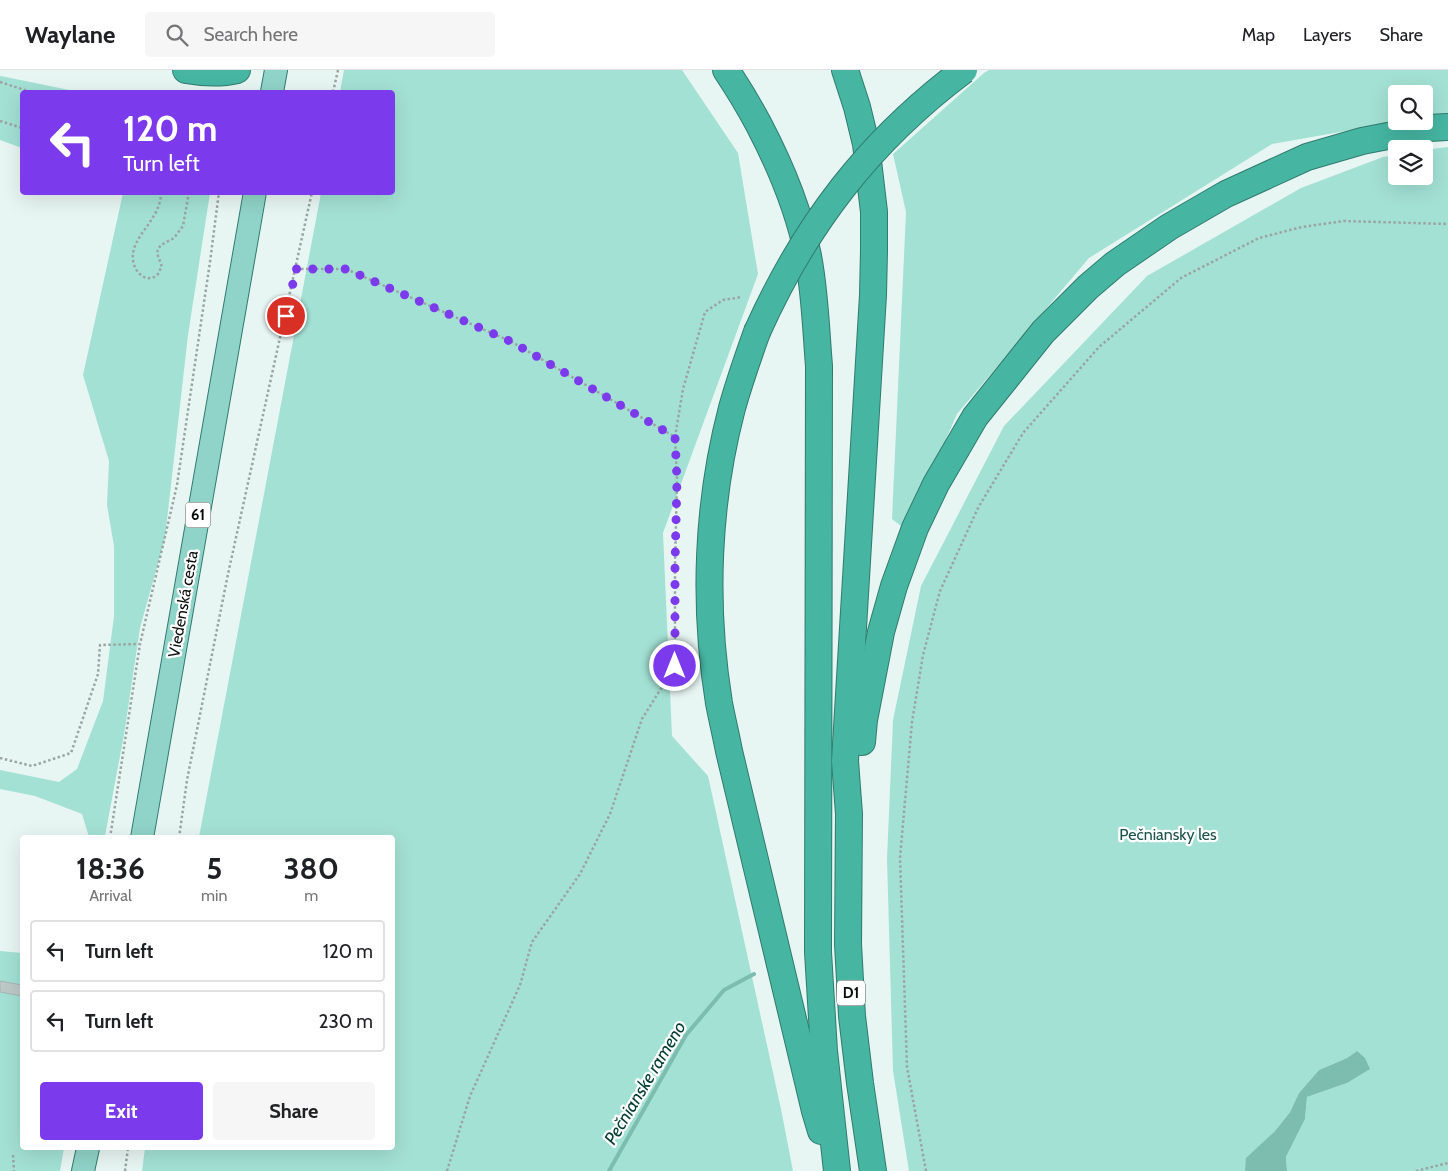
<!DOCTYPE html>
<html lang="en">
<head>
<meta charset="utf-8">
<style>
  body { margin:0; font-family:Cabin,sans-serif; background:#f6f6f6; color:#202124; height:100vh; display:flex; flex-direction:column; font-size:19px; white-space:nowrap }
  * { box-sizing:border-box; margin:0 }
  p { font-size:16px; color:#757577 }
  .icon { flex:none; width:28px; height:28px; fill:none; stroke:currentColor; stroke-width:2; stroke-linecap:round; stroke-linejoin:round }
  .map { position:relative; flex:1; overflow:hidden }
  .sheet { position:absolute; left:20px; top:765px; width:375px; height:315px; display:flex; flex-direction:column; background:#fff; border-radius:5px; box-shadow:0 5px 20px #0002 }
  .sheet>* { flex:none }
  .banner { position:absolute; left:20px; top:20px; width:375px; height:105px; border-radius:5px; box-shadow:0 5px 20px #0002; background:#7c3aed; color:#fff; overflow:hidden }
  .buttons { position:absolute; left:1388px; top:15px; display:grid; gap:10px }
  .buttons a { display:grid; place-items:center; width:45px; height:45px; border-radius:5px; background:#fff; box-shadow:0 5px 20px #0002; font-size:25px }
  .pin { position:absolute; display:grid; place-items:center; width:42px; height:42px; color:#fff; margin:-21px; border:2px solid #fff; border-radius:50%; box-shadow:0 1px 5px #0007 }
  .me { position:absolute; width:55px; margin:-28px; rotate:0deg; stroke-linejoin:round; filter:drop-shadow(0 0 4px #0008) }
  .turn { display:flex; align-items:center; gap:18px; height:105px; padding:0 20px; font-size:22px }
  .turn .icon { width:65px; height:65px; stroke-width:2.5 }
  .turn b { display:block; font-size:35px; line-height:42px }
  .eta { display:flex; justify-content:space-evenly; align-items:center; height:85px; text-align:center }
  .eta b { font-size:30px; font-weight:700; line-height:35px }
  .button { display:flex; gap:10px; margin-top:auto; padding:10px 20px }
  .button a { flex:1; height:58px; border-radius:5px; background:#7c3aed; color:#fff; font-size:20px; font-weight:700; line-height:58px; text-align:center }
  .button a+a { background:#f6f6f6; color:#202124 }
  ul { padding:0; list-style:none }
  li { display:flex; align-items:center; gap:15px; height:62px; margin:0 10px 8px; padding:0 10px; border:2px solid #e0e0e0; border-radius:5px }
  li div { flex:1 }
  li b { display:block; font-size:19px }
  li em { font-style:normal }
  header { display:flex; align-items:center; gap:30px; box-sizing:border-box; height:70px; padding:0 25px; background:#fff; border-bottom:1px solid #e0e0e0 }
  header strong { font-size:24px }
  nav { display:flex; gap:28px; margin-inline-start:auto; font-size:18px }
  .search { width:350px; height:45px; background:#f6f6f6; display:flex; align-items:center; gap:12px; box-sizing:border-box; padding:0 18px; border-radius:5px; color:#757577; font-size:19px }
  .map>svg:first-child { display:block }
  .green { fill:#a3e1d4 }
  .water { fill:#7dbdb0 }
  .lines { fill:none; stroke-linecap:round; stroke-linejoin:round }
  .stream { stroke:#7dbdb0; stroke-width:4 }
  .building { fill:#bcc9c6; stroke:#a6b3b0 }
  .primary-casing { stroke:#307b6e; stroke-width:24 }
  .motorway-casing { stroke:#307b6e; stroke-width:28 }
  .path { stroke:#9aa5a3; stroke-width:2.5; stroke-dasharray:2.5 2.5; stroke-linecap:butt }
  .primary { stroke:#90d3c8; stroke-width:22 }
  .motorway { stroke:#46b6a3; stroke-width:26 }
  .motorway-bridge-casing { stroke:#307b6e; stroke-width:28; stroke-linecap:butt }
  .motorway-bridge { stroke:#46b6a3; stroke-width:26 }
  .route { stroke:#7c3aed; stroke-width:9; stroke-dasharray:0 16.2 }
  .labels { text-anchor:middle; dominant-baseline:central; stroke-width:4.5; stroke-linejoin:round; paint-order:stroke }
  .shield { fill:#fff; stroke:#525655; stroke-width:1 }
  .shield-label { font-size:15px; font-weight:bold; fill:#080d0c }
  .street-label { font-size:16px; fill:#080d0c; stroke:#fff }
  .park-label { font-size:16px; fill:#1c5249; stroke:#fff }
  .water-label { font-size:18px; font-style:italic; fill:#003c33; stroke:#fff }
</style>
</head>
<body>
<header>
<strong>Waylane</strong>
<div class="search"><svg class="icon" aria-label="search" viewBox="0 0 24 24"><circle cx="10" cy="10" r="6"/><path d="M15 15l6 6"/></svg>Search here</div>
<nav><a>Map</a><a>Layers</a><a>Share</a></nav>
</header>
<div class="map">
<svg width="1448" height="1101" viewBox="0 0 1448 1101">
  <rect width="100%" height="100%" fill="#e8f6f3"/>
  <g class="green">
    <path d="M 344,0 L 682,0 L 738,83 L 758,204 L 663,463 L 672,666 L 708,706 L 781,1039 L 793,1101 L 142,1101 L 145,1078 L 392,1078 L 392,768 L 199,767 L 321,123 L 392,122 L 392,22 L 340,22 Z"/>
    <path d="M 989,0 L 1448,0 L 1448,43 L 1424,47 L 1424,24 L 1396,24 L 1396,51 L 1403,51 L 1272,74 L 1089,188 L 957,344 L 906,460 L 892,449 L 906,142 L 893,84 L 984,3 Z"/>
    <path d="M 0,6 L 1,6 L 79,22 L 22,22 L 22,78 L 0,70 Z"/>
    <path d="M 1448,77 L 1448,1101 L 1287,1101 L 1286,1087 L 1305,1049 L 1307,1027 L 1347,1013 L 1357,981 L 1347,988 L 1319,1000 L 1299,1023 L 1290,1042 L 1275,1061 L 1247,1088 L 1245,1101 L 909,1101 L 893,1001 L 887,789 L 893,650 L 921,516 L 1004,356 L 1147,206 L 1301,118 L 1383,87 L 1396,85 L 1396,106 L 1424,106 L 1424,80 Z"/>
    <path d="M 123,123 L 210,123 L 188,265 L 165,468 L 140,558 L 124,665 L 105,766 L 104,767 L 89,767 L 82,744 L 35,726 L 0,719 L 0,700 L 59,712 L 77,699 L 103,631 L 114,546 L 114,476 L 107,435 L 109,391 L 83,305 Z"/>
    <path d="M 0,881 L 22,883 L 22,1078 L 64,1078 L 60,1101 L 0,1101 Z"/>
  </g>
  <path class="water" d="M 1357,981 L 1365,988 L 1370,999 L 1347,1013 L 1307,1027 L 1305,1049 L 1286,1087 L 1287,1101 L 1245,1101 L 1246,1088 L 1275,1061 L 1290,1042 L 1299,1023 L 1319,1000 L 1347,988 Z"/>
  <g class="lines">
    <path class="stream" d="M 609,1101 L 686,965 L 724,920 L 754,904"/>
  </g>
  <path class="building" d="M 0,911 L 22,915 L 22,926 L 0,922 Z"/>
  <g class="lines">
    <defs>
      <g id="primary">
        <path d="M 272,22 L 276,0"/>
        <path d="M 142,768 L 255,122"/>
        <path d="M 83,1101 L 88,1078"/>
      </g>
      <g id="motorway">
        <path d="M 186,0 C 203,3 220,4 237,0"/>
        <path d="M 726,0 C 738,18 749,36 759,55 C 781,97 799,140 808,186 C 815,222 816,260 819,296 L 818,882 L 824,981 L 837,1101"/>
        <path d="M 845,0 L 857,37 L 866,74 L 874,142 L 874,181 L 873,225 L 845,691 L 849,744 L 848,874 L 852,946 L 860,1013 L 873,1101"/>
        <path d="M 757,262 C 748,287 739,313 732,338 C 707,433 703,535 719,633 C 722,649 726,665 729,681 L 815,1041 L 821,1061"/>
        <path d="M 862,672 L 864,650 L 881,562 L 894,516 L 915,458 L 936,414 L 975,347 L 1043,262 L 1088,217 L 1115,194 L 1169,157 L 1226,124 L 1307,87 L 1362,71 L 1429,58 L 1448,57"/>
      </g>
    </defs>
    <use href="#primary" class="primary-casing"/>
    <use href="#motorway" class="motorway-casing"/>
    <g class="path">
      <path d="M 0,12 L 31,22"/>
      <path d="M 333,22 L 338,0"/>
      <path d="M 0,51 L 22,58"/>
      <path d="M 161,122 C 161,151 130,166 133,190 C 134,202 147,215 158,204 C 159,202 160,199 162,197 L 157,183 L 158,179 L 161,175 L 174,168 L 183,156 L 189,122"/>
      <path d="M 296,199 L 346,199 L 512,272 L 675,367 L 683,319 L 705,242 L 723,230 L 742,227"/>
      <path d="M 0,688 L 32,696 L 71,683 L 98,604 L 100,575 L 140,574 L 177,415 L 210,192 L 219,122"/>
      <path d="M 110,768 L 140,574"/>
      <path d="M 179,768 L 187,710 L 228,504 L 312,122"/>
      <path d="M 13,1085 L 14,1101"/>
      <path d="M 125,1101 L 128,1078"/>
      <path d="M 447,1101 L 470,1026 L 520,915 L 532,872 L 580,804 L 610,744 L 642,649 L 675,596 L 675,495 L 677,410 L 675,367"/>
      <path d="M 926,1101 L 907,997 L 900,788 L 912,652 L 923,585 L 940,521 L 978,438 L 1023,363 L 1099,277 L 1181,208 L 1259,168 L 1302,157 L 1344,151 L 1448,154"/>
      <path d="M 1416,1101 L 1448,1093"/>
    </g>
    <use href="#primary" class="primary"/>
    <use href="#motorway" class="motorway"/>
    <defs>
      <path id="motorway-bridge" d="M 757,262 C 805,155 869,71 964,0"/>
    </defs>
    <use href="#motorway-bridge" class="motorway-bridge-casing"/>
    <use href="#motorway-bridge" class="motorway-bridge"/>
  </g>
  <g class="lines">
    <path class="route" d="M 286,246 L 296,199 L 346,199 L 512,272 L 675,367 L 677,410 L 675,495 L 675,596"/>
  </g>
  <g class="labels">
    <g class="shield">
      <rect x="185.5" y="432.5" width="25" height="25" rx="4"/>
      <rect x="837" y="910.5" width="28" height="25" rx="4"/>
    </g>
    <g class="shield-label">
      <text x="198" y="445">61</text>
      <text x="851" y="923">D1</text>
    </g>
    <g class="street-label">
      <text transform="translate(183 534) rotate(-80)">Viedenská cesta</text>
    </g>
    <g class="park-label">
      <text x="1168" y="764">Pečniansky les</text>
    </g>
    <g class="water-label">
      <text transform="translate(645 1013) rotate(-59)">Pečnianske rameno</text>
    </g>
  </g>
</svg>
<div class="buttons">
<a><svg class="icon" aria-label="search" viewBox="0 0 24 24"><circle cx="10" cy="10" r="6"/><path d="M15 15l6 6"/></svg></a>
<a><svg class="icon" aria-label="layers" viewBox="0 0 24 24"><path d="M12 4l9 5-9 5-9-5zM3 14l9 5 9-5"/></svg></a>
</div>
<div class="pin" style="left:286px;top:246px;background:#d93025"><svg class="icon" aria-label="arrive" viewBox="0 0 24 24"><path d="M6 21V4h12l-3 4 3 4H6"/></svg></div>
<svg class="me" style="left:675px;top:596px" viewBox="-20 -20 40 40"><circle r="17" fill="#7c3aed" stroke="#fff" stroke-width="3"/><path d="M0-11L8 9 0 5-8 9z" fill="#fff"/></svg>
<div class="banner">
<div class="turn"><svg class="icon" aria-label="left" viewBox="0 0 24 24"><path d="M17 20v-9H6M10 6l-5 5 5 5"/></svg><div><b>120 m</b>Turn left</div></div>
</div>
<section class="sheet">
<div class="eta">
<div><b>18:36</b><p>Arrival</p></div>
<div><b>5</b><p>min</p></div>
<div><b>380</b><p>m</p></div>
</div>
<ul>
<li><svg class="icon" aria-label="left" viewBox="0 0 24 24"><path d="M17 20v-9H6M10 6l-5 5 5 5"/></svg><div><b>Turn left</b></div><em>120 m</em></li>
<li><svg class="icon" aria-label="left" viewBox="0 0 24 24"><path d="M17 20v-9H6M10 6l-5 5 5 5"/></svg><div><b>Turn left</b></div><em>230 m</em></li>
</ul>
<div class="button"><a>Exit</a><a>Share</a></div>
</section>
</div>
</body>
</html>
